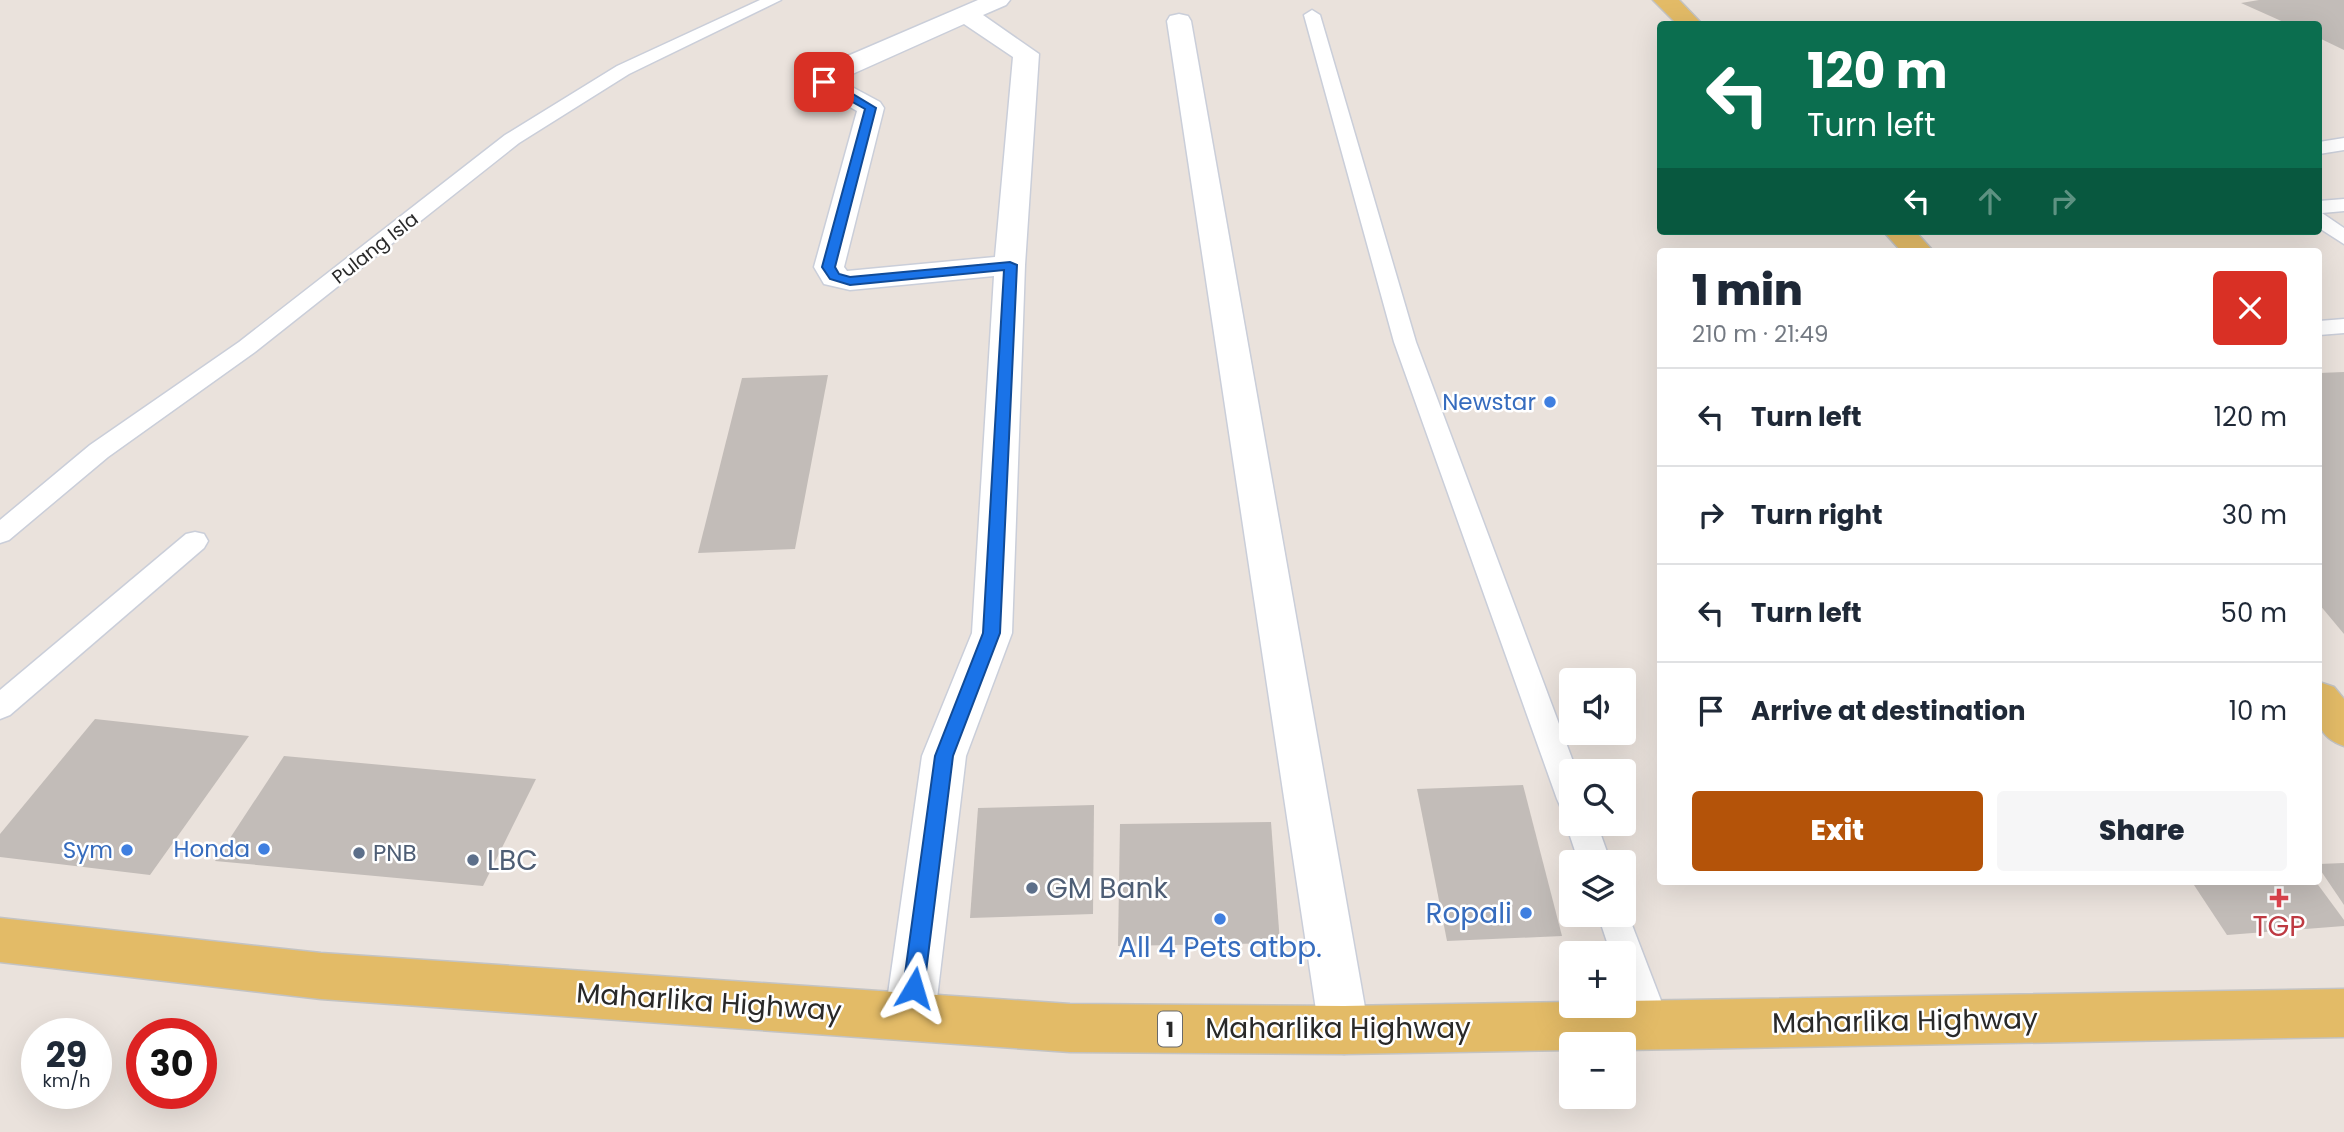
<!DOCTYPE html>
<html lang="en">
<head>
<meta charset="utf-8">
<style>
  body { margin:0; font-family:Poppins,sans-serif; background:#f6f6f7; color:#1f2937; height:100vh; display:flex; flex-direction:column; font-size:26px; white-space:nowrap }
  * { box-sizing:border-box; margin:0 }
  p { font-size:23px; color:#747a83 }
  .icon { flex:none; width:38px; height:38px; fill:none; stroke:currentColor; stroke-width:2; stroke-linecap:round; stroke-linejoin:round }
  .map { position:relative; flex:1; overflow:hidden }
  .drawer { position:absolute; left:1657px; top:248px; width:665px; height:637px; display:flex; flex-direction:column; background:#fff; border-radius:7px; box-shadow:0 7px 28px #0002 }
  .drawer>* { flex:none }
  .guide { position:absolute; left:1657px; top:21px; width:665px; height:214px; border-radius:7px; box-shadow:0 7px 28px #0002; background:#0b6e4f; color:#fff; overflow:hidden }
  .buttons { position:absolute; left:1559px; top:668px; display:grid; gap:14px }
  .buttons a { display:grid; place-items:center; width:77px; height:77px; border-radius:7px; background:#fff; box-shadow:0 7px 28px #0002; font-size:35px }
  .speed { position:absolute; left:21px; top:1018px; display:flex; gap:14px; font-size:35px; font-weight:700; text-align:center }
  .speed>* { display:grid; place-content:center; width:91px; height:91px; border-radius:50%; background:#fff; box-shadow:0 7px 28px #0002; line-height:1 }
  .speed small { font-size:18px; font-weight:400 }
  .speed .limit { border:10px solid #d22; background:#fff; color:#111 }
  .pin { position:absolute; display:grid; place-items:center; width:60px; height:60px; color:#fff; margin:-30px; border-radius:14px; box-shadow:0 4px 10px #0006 }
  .me { position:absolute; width:77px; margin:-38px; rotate:7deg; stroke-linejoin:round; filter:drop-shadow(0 0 5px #0008) }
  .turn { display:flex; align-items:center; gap:24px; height:147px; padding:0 35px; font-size:32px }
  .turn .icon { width:91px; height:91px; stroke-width:2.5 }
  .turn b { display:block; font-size:49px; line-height:60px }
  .lanes { display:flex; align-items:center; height:66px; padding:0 35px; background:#0003; justify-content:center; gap:35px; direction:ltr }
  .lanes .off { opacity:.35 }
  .round { display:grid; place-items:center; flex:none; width:74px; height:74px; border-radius:7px; background:#f6f6f7 }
  .summary { display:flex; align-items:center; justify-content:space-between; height:119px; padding:0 35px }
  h1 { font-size:42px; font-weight:800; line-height:52px }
  .action { display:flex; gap:14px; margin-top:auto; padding:14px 35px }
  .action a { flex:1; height:80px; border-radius:7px; background:#b45309; color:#fff; font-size:28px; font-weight:800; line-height:80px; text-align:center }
  .action a+a { background:#f6f6f7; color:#1f2937 }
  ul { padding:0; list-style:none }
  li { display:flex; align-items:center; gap:21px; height:98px; padding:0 35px; border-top:2px solid #e0e1e3 }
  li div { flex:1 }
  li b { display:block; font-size:26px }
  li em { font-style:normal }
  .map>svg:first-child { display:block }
  .building { fill:#c2bcb8 }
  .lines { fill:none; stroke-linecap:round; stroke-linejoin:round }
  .lane-casing { stroke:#caced9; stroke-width:3 }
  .street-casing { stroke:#caced9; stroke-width:3 }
  .primary-casing { stroke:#c3c3c3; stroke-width:3 }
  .lane { fill:#fff; fill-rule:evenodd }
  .street { fill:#fff; fill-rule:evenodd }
  .primary { fill:#e3bb67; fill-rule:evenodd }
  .route { fill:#1a73e8; stroke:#114b97; stroke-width:2 }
  .shop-dot { fill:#3f7fe0; stroke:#fff; stroke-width:2.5 }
  .service-dot { fill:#5c6f8a; stroke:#fff; stroke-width:2.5 }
  .health-dot { fill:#e0444e; stroke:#fff; stroke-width:2.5 }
  .labels { text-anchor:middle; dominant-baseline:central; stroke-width:5; stroke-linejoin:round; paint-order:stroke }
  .far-street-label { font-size:19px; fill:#292929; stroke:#fff }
  .shield { fill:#fff; stroke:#696969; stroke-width:2 }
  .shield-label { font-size:21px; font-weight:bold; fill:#292929 }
  .shop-label { font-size:23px; fill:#366cbe; stroke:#fff; text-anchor:end }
  .service-label { font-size:23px; fill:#4e5e75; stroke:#fff; text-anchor:start }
  .near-service-label { font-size:28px; fill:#4e5e75; stroke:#fff; text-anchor:start }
  .near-shop-label { font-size:28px; fill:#366cbe; stroke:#fff; text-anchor:end }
  .near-health-label { font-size:28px; fill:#be3a42; stroke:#fff }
  .near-street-label { font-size:28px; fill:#292929; stroke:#fff }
</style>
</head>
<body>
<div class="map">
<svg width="2344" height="1132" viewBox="0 0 2344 1132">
  <rect width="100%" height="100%" fill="#eae2dc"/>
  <g class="building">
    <path d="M 2259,0 L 2344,0 L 2344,50 L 2319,38 L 2319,24 L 2288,24 L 2241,3 Z"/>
    <path d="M 2344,372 L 2344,634 L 2319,604 L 2319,373 Z"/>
    <path d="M 828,375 L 795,549 L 698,553 L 742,378 Z"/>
    <path d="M 95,719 L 249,736 L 150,875 L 0,857 L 0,834 Z"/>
    <path d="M 284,756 L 536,779 L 483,886 L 215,861 Z"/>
    <path d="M 1523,785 L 1562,936 L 1447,941 L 1417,789 Z"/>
    <path d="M 1094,805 L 1093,914 L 970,918 L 978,808 Z"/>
    <path d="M 1271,822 L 1280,943 L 1118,946 L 1120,824 Z"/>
    <path d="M 2344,863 L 2344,905 L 2319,868 L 2319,864 Z"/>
    <path d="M 2192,882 L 2316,882 L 2344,920 L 2344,926 L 2227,935 Z"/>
  </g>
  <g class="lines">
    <defs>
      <g id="lane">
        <path d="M 760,0 L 781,0 L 629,74 L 519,143 L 255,352 L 108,457 L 9,540 L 0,543 L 0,520 L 90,445 L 239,342 L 505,135 L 617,66 Z"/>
        <path d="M 1312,10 L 1320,15 L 1416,342 L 1577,772 L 1572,772 L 1572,812 L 1561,808 L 1557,799 L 1394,342 L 1304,15 Z"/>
        <path d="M 2344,138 L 2344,150 L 2319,154 L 2319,142 Z"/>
        <path d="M 2344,199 L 2344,211 L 2322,213 L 2344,228 L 2344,244 L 2319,228 L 2319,201 Z"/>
        <path d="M 2344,319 L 2344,333 L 2319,335 L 2319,321 Z"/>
        <path d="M 195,532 L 204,534 L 208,541 L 204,548 L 10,715 L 0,719 L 0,690 L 186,534 Z"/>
        <path d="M 1572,814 L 1572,824 L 1597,824 L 1611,863 L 1579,863 L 1566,824 Z"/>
        <path d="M 1624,904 L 1670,1024 L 1665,1036 L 1653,1041 L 1641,1036 L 1624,990 L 1624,954 L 1611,954 L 1598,915 L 1624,915 Z"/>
      </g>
      <g id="street">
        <path d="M 978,0 L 1010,0 L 1006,5 L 983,15 L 1039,54 L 1025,265 L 1012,633 L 966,756 L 935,1015 L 928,1032 L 910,1039 L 892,1032 L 885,1015 L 922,756 L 972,633 L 994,276 L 850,290 L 824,284 L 814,267 L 857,111 L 815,87 L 811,82 L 822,67 ZM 964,24 L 1013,57 L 995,257 L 847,271 L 844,267 L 884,108 L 880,102 L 839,80 Z"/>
        <path d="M 1179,14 L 1188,16 L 1191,21 L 1369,1030 L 1362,1047 L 1344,1054 L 1326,1047 L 1319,1030 L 1167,21 L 1170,16 Z"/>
      </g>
      <g id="primary">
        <path d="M 1653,0 L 1679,0 L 1702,24 L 1677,24 Z"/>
        <path d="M 1883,231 L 1915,231 L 1934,252 L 1902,252 Z"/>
        <path d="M 2319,682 L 2334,687 L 2344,699 L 2344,746 C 2311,735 2318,712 2319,682 Z"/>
        <path d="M 0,918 L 321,953 L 1070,1004 L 1344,1006 L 1572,1002 L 1572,1006 L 1624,1006 L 1624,1001 L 2344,989 L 2344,1037 L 1624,1050 L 1624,1045 L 1572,1045 L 1572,1050 L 1344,1054 L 1070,1052 L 321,999 L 0,962 Z"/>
      </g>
    </defs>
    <use href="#lane" class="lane-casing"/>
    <use href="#street" class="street-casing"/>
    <use href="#primary" class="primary-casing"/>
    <use href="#lane" class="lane"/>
    <use href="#street" class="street"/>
    <use href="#primary" class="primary"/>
  </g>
  <path class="route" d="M 820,79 L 828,79 L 876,108 L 835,267 L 839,274 L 850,277 L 1010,262 L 1017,265 L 1000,633 L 953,756 L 924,988 L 921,994 L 914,997 L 906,994 L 903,988 L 935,756 L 983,633 L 1004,270 L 850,285 L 830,279 L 822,267 L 865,109 L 820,84 Z"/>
  <g class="shop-dot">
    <circle cx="1550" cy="402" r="7"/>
    <circle cx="264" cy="849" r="7"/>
    <circle cx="127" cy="850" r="7"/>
    <circle cx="1526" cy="913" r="7"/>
    <circle cx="1220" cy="919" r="7"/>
  </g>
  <g class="service-dot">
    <circle cx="359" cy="853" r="7"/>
    <circle cx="473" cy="860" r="7"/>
    <circle cx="1032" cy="888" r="7"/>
  </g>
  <path class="health-dot" d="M2275.5 887.5h7v7h7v7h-7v7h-7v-7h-7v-7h7z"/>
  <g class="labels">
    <g class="far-street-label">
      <text transform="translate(375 248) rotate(-38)">Pulang Isla</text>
    </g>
    <rect class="shield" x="1158" y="1011.5" width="24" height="35" rx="5"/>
    <g class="shield-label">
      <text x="1170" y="1029">1</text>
    </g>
    <g class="shop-label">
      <text x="1536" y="402">Newstar</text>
      <text x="250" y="849">Honda</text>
      <text x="113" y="850">Sym</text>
    </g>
    <g class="service-label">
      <text x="373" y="853">PNB</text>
    </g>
    <g class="near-service-label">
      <text x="487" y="860">LBC</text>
      <text x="1046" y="888">GM Bank</text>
    </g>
    <g class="near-shop-label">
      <text x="1512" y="913">Ropali</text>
      <text x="1220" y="947" text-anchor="middle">All 4 Pets atbp.</text>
    </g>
    <g class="near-health-label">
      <text x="2279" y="926">TGP</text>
    </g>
    <g class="near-street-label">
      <text transform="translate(709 1002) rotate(4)">Maharlika Highway</text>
      <text transform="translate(1905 1021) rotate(-1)">Maharlika Highway</text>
      <text x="1338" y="1028">Maharlika Highway</text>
    </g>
  </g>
</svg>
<div class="buttons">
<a><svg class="icon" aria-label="sound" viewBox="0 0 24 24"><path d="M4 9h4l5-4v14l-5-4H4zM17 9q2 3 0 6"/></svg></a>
<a><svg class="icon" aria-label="search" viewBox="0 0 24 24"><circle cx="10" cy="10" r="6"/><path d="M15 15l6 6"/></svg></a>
<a><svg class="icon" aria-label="layers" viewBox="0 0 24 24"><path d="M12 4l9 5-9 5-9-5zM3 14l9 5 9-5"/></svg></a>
<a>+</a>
<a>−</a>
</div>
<div class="speed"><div>29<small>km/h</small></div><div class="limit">30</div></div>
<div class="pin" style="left:824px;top:82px;background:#d93025"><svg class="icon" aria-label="arrive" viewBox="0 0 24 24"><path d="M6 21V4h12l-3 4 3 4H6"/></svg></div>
<svg class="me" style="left:914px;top:988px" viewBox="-20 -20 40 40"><path d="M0-17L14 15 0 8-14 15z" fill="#1a73e8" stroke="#fff" stroke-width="4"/></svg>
<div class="guide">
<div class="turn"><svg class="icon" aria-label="left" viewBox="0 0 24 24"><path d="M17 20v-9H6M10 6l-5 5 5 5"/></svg><div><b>120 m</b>Turn left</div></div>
<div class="lanes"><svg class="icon" aria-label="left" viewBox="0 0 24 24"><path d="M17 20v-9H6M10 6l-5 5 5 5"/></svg><svg class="icon off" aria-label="ahead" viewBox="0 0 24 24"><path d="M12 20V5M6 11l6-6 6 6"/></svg><svg class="icon off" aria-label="right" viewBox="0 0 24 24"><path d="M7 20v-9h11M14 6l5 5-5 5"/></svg></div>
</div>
<section class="drawer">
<div class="summary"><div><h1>1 min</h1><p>210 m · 21:49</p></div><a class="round" style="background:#d93025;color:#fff"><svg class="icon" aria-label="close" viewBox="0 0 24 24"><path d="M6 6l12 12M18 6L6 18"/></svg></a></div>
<ul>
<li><svg class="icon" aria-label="left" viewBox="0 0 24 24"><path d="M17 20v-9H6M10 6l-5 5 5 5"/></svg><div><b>Turn left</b></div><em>120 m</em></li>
<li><svg class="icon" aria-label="right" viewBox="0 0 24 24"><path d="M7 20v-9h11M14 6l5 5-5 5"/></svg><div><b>Turn right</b></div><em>30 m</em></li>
<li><svg class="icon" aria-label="left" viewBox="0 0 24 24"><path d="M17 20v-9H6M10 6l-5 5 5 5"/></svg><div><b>Turn left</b></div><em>50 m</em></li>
<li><svg class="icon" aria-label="arrive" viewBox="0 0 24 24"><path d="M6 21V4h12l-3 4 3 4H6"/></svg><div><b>Arrive at destination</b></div><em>10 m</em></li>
</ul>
<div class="action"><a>Exit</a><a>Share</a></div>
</section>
</div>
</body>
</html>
